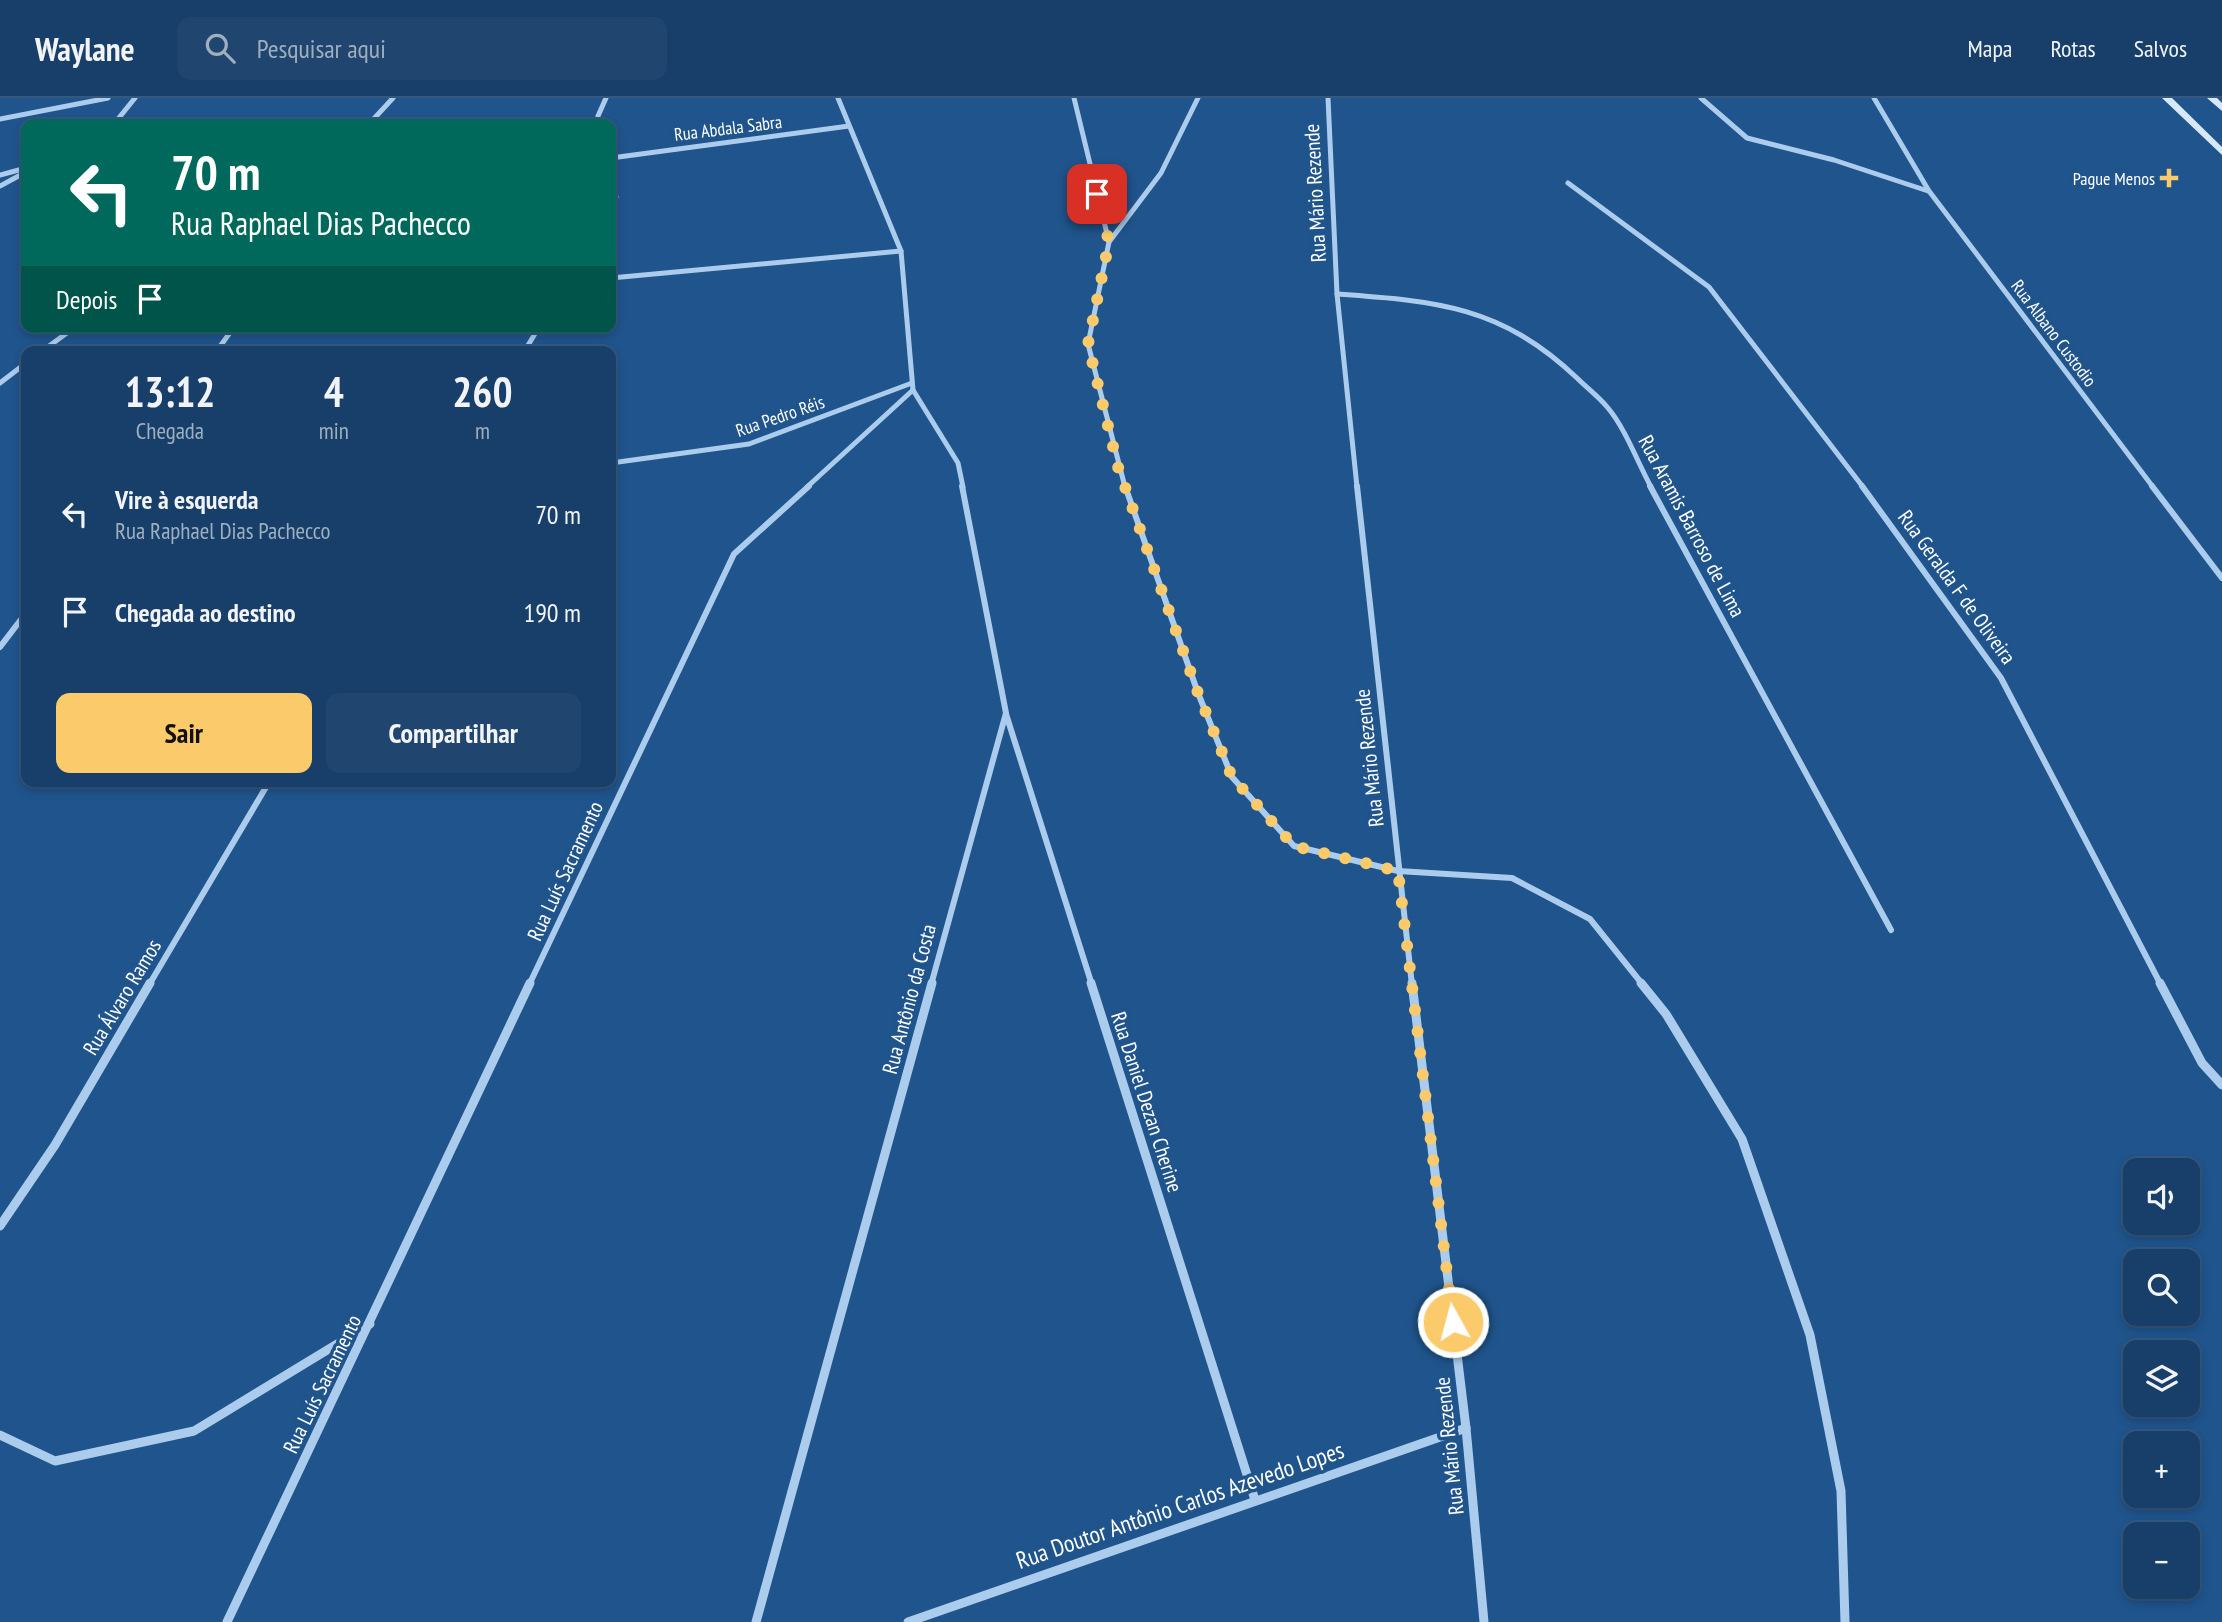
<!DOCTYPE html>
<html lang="pt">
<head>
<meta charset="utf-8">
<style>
  body { margin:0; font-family:"PT Sans Narrow",sans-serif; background:#20466f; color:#f1f3f6; height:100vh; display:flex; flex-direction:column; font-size:26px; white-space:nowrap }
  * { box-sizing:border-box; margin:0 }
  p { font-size:23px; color:#9eafc0 }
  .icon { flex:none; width:38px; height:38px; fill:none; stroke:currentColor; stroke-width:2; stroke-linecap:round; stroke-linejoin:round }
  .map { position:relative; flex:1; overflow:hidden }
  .drawer { position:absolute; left:21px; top:248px; width:595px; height:441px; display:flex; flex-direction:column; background:#173f69; border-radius:14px; box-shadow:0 4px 10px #0003,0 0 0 2px #36587d }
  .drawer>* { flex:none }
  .top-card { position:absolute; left:21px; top:21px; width:595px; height:214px; border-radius:14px; box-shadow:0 4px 10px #0003,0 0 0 2px #36587d; background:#00695c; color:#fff; overflow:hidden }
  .fabs { position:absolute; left:2123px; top:1060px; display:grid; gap:14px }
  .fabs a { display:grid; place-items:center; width:77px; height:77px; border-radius:14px; background:#173f69; box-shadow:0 4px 10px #0003,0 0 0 2px #36587d; font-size:35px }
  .pin { position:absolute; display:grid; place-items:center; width:60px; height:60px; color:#fff; margin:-30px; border-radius:14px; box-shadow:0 4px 10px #0006 }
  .me { position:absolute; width:77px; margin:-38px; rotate:353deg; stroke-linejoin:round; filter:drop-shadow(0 0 5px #0008) }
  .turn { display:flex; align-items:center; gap:24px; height:147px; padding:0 35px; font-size:32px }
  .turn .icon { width:91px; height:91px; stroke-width:2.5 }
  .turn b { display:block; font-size:49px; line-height:60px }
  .then { display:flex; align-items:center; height:66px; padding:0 35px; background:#0003; gap:14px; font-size:26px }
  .eta { display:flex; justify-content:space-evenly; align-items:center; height:119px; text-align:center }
  .eta b { font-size:42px; font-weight:700; line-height:49px }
  .button { display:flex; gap:14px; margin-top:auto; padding:14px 35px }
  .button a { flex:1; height:80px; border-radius:14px; background:#faca6b; color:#111; font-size:28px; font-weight:700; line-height:80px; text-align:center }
  .button a+a { background:#20466f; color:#f1f3f6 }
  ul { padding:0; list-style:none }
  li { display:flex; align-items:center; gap:21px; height:98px; padding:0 35px }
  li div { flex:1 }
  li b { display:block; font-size:26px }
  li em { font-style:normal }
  header { display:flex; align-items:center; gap:42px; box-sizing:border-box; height:98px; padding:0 35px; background:#173f69; border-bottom:2px solid #36587d }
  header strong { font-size:33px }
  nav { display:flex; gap:38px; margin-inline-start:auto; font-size:24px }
  .search { width:490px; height:63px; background:#20466f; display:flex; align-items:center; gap:18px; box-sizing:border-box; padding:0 24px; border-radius:14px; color:#9eafc0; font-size:26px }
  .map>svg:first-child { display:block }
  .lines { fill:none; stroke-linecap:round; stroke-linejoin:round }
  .street-far2 { stroke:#abccec; stroke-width:5 }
  .street-far1 { stroke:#abccec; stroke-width:6 }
  .street { stroke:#abccec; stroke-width:9 }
  .secondary { fill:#d7e8f9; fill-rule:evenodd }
  .route { stroke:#faca6b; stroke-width:12; stroke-dasharray:0 21.6 }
  .poi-dot { fill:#faca6b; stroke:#1f548c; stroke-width:2.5 }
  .labels { text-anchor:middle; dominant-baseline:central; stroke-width:7; stroke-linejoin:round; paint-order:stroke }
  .far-street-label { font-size:18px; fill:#fff; stroke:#1f548c }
  .far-poi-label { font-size:18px; fill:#fff; stroke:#1f548c; text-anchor:end }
  .street-label { font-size:21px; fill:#fff; stroke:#1f548c }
  .near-street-label { font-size:24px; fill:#fff; stroke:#1f548c }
</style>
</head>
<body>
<header>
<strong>Waylane</strong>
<div class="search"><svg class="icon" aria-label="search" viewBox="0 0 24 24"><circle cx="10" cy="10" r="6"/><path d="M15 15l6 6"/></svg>Pesquisar aqui</div>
<nav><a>Mapa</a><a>Rotas</a><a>Salvos</a></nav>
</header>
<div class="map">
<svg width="2222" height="1524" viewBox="0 0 2222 1524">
  <rect width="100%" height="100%" fill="#1f548c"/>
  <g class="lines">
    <g class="street-far2">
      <path d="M 1074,0 L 1109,144 L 1088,246 L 1125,389"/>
      <path d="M 1328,0 L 1337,196 L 1357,389"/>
      <path d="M 1701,0 L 1747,40 L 1834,62 L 1928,93"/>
      <path d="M 1874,0 L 1929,93 L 2153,389"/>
      <path d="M 0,21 L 108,0"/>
      <path d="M 114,26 L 135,0"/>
      <path d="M 369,26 L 393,0"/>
      <path d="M 598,26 L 598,18 L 606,0"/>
      <path d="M 611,60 L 849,28"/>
      <path d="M 0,77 L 26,70"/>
      <path d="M 611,82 L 616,99 L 611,107"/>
      <path d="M 1568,85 L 1709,189 L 1863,389"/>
      <path d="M 0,88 L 26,74"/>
      <path d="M 1109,144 L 1161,75 L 1198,0"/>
      <path d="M 611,180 L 901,153"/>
      <path d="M 1337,196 C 1437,203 1501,208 1577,280 C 1587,290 1599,299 1608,310 C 1625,330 1638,365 1651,389"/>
      <path d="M 41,254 L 75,229"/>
      <path d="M 216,254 L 234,229"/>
      <path d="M 524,254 L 539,229"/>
      <path d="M 0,285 L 26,265"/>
      <path d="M 913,292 L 958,365 L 963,389"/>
      <path d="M 611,365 L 749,346 L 912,285"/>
      <path d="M 807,389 L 913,292 L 901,153 L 838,0"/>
    </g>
    <g class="street-far1">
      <path d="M 1125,388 L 1198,595 L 1232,679 L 1294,748 L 1398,773 L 1512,780 L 1590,821 L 1643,887"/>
      <path d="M 1357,388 L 1412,887"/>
      <path d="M 1650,388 L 1891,832"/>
      <path d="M 1862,388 L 2001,580 L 2161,887"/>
      <path d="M 2152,388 L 2222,480"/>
      <path d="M 0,549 L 26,515"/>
      <path d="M 1006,616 L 1092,887"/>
      <path d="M 149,887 L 269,684"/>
      <path d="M 529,887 L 734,456 L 809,388"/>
      <path d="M 931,887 L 1006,615 L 962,388"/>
    </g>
    <g class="street">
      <path d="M 1091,885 L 1255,1402"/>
      <path d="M 1412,885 L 1466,1330 L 1484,1524"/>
      <path d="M 1641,885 L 1666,916 L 1742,1041 L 1810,1237 L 1841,1393 L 1845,1524"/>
      <path d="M 2160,885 L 2202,965 L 2222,987"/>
      <path d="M 0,1128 L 55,1047 L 150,885"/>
      <path d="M 0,1337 L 55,1363 L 194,1333 L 370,1226"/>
      <path d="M 227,1524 L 530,885"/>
      <path d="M 756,1524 L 932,885"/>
      <path d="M 908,1524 L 1466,1330"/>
    </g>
    <g class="secondary">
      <path d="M 2162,0 L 2172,0 L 2222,49 L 2222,57 Z"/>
      <path d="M 2207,0 L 2217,0 L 2222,5 L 2222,13 Z"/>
    </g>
  </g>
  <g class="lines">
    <path class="route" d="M 1097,96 L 1109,144 L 1088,246 L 1118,369 L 1198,595 L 1232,679 L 1294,748 L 1398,773 L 1453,1224"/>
  </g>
  <path class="poi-dot" d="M2165.5 69.5h7v7h7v7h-7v7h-7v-7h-7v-7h7z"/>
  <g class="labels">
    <g class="far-street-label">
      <text transform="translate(728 30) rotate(-7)">Rua Abdala Sabra</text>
      <text transform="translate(2054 235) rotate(53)">Rua Albano Custodio</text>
      <text transform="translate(780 318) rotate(-19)">Rua Pedro Réis</text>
    </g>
    <g class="far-poi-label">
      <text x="2155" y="80">Pague Menos</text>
    </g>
    <g class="street-label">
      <text transform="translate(1315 95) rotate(-93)">Rua Mário Rezende</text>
      <text transform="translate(1692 428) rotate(62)">Rua Aramis Barroso de Lima</text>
      <text transform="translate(1957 489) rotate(54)">Rua Geralda F de Oliveira</text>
      <text transform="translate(1369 660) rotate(-96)">Rua Mário Rezende</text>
      <text transform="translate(565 773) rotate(-65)">Rua Luís Sacramento</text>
      <text transform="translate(122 899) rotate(-59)">Rua Álvaro Ramos</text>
      <text transform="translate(909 901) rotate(-75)">Rua Antônio da Costa</text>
      <text transform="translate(1147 1004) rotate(72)">Rua Daniel Dezan Cherine</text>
      <text transform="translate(322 1286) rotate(-64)">Rua Luís Sacramento</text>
      <text transform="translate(1449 1348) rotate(-96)">Rua Mário Rezende</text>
    </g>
    <g class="near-street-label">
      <text transform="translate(1180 1407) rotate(-19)">Rua Doutor Antônio Carlos Azevedo Lopes</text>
    </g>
  </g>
</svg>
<div class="fabs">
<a><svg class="icon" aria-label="sound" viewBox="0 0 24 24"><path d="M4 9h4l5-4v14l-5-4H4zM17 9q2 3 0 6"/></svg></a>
<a><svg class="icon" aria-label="search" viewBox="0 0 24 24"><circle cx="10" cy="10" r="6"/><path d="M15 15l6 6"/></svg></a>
<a><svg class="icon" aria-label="layers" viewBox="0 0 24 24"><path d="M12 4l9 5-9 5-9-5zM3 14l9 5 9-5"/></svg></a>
<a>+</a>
<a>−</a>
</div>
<div class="pin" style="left:1097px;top:96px;background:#d93025"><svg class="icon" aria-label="arrive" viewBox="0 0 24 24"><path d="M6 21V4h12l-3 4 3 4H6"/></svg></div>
<svg class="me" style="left:1453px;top:1224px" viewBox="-20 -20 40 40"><circle r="17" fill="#faca6b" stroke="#fff" stroke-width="3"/><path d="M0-11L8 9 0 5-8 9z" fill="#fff"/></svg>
<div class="top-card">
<div class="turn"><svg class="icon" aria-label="left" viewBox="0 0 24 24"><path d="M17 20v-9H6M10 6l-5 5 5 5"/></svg><div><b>70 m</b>Rua Raphael Dias Pachecco</div></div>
<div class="then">Depois<svg class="icon" aria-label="arrive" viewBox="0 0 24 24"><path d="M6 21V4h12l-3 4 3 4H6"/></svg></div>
</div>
<section class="drawer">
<div class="eta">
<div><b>13:12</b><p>Chegada</p></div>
<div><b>4</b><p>min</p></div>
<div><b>260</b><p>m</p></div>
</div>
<ul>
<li><svg class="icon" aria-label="left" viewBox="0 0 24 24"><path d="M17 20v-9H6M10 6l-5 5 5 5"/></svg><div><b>Vire à esquerda</b><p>Rua Raphael Dias Pachecco</p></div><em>70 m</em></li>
<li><svg class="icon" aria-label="arrive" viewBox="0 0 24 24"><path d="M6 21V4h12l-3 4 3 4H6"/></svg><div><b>Chegada ao destino</b></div><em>190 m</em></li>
</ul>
<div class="button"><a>Sair</a><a>Compartilhar</a></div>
</section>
</div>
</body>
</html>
